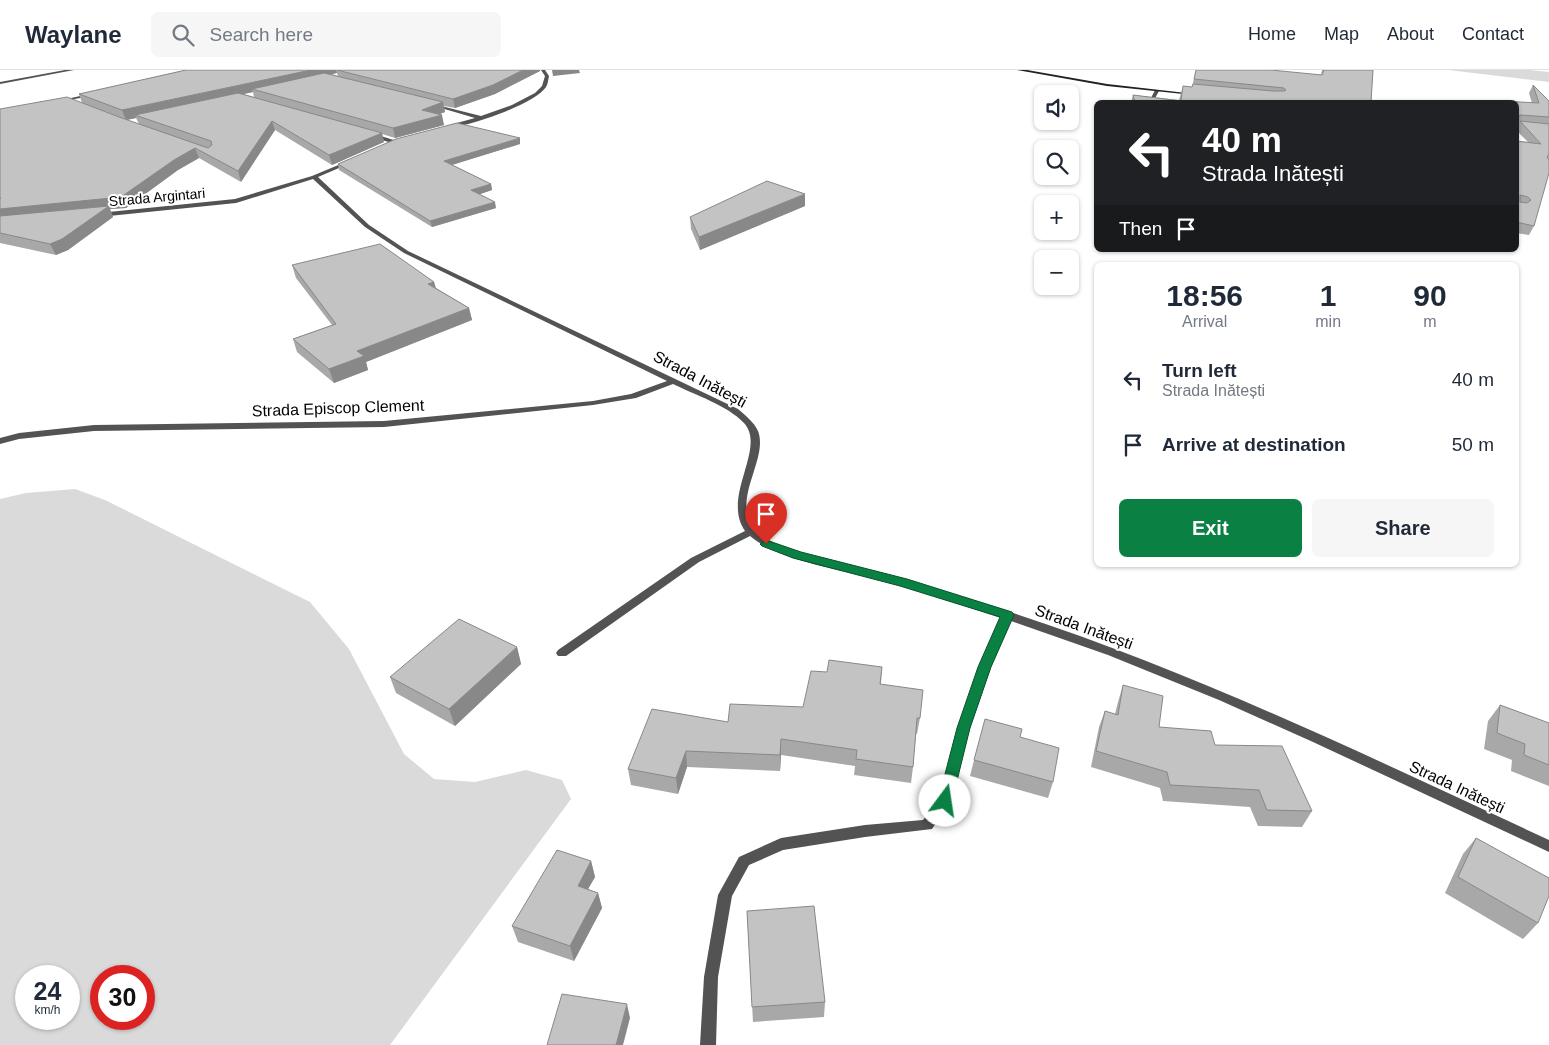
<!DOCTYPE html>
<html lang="en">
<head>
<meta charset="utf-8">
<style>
  body { margin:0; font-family:Helvetica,sans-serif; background:#f6f6f7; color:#1f2937; height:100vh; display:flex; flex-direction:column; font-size:19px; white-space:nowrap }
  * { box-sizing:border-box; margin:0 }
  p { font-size:16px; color:#747a83 }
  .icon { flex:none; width:28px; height:28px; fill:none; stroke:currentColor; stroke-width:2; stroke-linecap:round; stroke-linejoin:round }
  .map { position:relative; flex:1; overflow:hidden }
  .drawer { position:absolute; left:1094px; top:192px; width:425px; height:305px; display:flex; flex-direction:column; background:#fff; border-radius:8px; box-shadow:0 1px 4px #0004 }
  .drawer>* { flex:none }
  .hud { position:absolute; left:1094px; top:30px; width:425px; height:152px; border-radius:8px; box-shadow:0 1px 4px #0004; background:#202124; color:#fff; overflow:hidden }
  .controls { position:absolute; left:1034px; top:15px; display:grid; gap:10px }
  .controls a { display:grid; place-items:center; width:45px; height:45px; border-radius:8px; background:#fff; box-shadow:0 1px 4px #0004; font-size:25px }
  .speed { position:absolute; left:15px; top:895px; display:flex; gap:10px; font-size:25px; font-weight:700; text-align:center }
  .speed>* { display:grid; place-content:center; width:65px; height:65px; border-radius:50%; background:#fff; box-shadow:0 1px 4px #0004; line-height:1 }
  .speed small { font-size:12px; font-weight:400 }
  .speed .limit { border:8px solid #d22; background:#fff; color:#111 }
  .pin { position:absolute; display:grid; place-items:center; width:42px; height:42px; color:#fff; margin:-51px -21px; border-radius:50% 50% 50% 0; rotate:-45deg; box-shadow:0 0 5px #0007 }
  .pin .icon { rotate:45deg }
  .me { position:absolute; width:55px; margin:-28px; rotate:14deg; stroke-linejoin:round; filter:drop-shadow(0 0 4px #0008) }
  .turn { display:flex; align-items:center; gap:18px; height:105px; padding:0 25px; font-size:22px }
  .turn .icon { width:65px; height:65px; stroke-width:2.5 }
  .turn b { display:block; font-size:35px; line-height:42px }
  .then { display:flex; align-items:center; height:48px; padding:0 25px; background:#0003; gap:10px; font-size:19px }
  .eta { display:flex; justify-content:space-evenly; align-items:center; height:85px; text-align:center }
  .eta b { font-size:30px; font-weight:700; line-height:35px }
  .primary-button { display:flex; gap:10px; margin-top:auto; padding:10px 25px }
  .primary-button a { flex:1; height:58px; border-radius:8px; background:#0b8043; color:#fff; font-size:20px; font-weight:700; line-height:58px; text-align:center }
  .primary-button a+a { background:#f6f6f7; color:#1f2937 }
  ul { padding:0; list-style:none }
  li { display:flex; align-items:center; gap:15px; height:65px; padding:0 25px }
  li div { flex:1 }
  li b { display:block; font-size:19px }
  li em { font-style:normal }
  header { display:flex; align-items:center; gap:30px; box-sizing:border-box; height:70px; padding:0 25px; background:#fff; border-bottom:1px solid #e0e1e3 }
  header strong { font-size:24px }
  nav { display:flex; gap:28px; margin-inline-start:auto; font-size:18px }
  .search { width:350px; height:45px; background:#f6f6f7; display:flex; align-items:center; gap:12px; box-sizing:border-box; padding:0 18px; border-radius:8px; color:#747a83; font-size:19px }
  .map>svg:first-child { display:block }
  .green { fill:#dadada; fill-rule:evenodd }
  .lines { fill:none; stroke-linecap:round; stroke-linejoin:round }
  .street { fill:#535353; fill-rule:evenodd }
  .secondary { fill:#202020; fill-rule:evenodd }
  .wall { fill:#a8a8a8; fill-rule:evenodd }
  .shaded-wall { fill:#888 }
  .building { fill:#c3c3c3; stroke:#888; fill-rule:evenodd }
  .route { fill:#0b8043; stroke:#07532c }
  .labels { text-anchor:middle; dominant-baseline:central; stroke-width:4; stroke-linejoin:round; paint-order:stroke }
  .far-street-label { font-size:14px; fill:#000; stroke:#fff }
  .street-label { font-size:16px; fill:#000; stroke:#fff }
</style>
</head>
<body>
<header>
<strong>Waylane</strong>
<div class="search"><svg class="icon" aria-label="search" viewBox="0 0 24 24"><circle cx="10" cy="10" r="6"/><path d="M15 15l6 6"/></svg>Search here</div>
<nav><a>Home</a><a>Map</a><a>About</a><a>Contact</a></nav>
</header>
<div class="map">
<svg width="1549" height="975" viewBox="0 0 1549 975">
  <rect width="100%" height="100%" fill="#fff"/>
  <g class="green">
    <path d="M 1448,0 L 1529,0 L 1549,2 L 1549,12 Z"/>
    <path d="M 75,419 L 105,430 L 310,532 L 349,579 L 404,684 L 434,709 L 475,712 L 526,700 L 562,710 L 571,729 L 390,975 L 0,975 L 0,429 L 26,423 ZM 26,906 L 69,906 L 69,949 L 26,949 ZM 101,906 L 144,906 L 144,949 L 101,949 Z"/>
  </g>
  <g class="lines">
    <g class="street">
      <path d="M 65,0 L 74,0 L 0,14 L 0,12 Z"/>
      <path d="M 541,0 L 545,0 L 549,6 C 548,10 548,14 546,17 C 535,34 466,58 446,58 L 446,56 L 475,48 L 431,35 L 433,34 L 481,46 L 512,35 L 535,23 L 542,16 L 545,6 Z"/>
      <path d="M 1155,20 L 1159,21 L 1153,32 L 1149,32 Z"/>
      <path d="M 94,23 L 96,25 L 59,32 L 57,31 Z"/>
      <path d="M 371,63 L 397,71 L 398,72 L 395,74 L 369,66 Z"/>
      <path d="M 348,91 L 353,92 L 318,107 L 369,155 L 408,181 L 738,339 C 745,345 754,352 758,361 C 770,392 722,439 764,467 C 793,487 839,492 872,501 C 918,513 965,527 1010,542 C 1195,602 1372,688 1549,770 L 1549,782 L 1313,672 L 1219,630 L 1108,585 L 1011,551 L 991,597 L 970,658 L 951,731 L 932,759 L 865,767 L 783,780 L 749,795 L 732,826 L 718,907 L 716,975 L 700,975 L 704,907 L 718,825 L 739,787 L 781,768 L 865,755 L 923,750 L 939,729 L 958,658 L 979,597 L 1001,548 C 962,535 923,522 884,511 C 844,500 781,492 750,466 L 699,492 L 566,586 L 558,586 L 556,583 L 558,580 L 691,488 L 745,461 C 721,427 767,378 744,353 C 727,335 695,325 673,314 L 636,328 L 593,335 L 384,357 L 94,361 L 19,369 L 0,374 L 0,368 L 19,363 L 94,355 L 384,351 L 593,331 L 631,324 L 667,311 L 404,183 L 365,157 L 313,109 L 236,133 L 99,147 L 96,145 L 99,143 L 235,129 L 312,106 Z"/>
    </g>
    <path class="secondary" d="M 1017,0 L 1027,0 L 1107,14 L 1195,24 L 1193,25 L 1107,16 Z"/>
  </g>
  <g class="wall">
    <path d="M 186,0 L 540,0 L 540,1 L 495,24 L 455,38 L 444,36 L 445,42 L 440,44 L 444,55 L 395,68 L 382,64 L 384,72 L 332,95 L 275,60 L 241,112 L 199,88 L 178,100 L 126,138 L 110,139 L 113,147 L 68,180 L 56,185 L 0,173 L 0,39 L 82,33 L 79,24 ZM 336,3 L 337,3 L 338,6 L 331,4 ZM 253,22 L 254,27 L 243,24 ZM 136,48 L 139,54 L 127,50 Z"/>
    <path d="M 1196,0 L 1321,5 L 1322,0 L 1373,0 L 1371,32 L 1131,32 L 1133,25 L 1179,30 L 1183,16 L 1192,17 Z"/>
    <path d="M 1533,15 L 1549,31 L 1549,88 L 1534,156 L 1529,165 L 1516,163 L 1516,71 L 1528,72 L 1516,60 L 1519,53 L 1516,53 L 1516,32 L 1500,32 L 1501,31 L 1532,33 L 1529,23 Z"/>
    <path d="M 520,74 L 452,95 L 491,114 L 492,120 L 479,124 L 496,138 L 432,157 L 339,100 L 338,94 Z"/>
    <path d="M 805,136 L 700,180 L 691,159 L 690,147 Z"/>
    <path d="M 292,195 L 434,212 L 436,218 L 469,238 L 472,250 L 366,292 L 368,300 L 334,313 L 297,282 L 293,269 L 332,255 L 296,208 Z"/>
    <path d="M 517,577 L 521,594 L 455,656 L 396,623 L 390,607 Z"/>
    <path d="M 882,597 L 881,614 L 920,648 L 917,664 L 916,664 L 913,697 L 911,713 L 854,705 L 855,696 L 781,685 L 780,701 L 687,697 L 678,724 L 631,715 L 628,699 L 728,652 L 803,637 L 827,602 Z"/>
    <path d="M 1123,615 L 1159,657 L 1215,675 L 1312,741 L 1302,757 L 1258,756 L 1250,737 L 1163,731 L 1160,718 L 1091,697 L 1099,657 L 1105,641 L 1115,644 L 1118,632 Z"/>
    <path d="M 1500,635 L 1549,653 L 1549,716 L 1511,701 L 1512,690 L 1484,679 L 1488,651 Z"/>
    <path d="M 1020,667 L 1053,712 L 1048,728 L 970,706 L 974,690 Z"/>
    <path d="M 1476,768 L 1538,853 L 1523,869 L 1445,823 L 1463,784 Z"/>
    <path d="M 591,791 L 595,807 L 588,819 L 598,823 L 602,838 L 574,891 L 518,872 L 512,856 Z"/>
    <path d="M 747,841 L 825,932 L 824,947 L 753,952 Z"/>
  </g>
  <g class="shaded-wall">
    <path d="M 311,0 L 336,0 L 337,3 L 326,6 L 252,19 L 253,22 L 140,47 L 135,45 L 136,48 L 126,50 L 122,40 Z"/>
    <path d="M 523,0 L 540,0 L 540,1 L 495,24 L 455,38 L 453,29 Z"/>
    <path d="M 552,0 L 579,0 L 580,3 L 553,6 Z"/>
    <path d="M 443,32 L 445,42 L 426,49 L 442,45 L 444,55 L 395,68 L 393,58 L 422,40 Z"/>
    <path d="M 272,51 L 275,60 L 241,112 L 238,101 Z"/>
    <path d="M 382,63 L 384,72 L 332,95 L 329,85 Z"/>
    <path d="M 520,68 L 520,74 L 445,97 L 444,91 Z"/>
    <path d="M 195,78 L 199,88 L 178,100 L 126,138 L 110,139 L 113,147 L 68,180 L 56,185 L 50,174 L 0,151 L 0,139 Z"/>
    <path d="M 491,114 L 492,120 L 472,127 L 471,120 Z"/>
    <path d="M 805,124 L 805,136 L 700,180 L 699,167 Z"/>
    <path d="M 495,132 L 496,138 L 432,157 L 430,151 Z"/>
    <path d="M 434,212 L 437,224 L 428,214 Z"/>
    <path d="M 469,238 L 472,250 L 366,292 L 368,300 L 334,313 L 329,299 L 357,281 Z"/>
    <path d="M 517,577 L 521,594 L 455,656 L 449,639 Z"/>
    <path d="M 781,669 L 781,685 L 780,701 L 780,685 Z"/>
    <path d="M 686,681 L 687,697 L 678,724 L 676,708 Z"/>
    <path d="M 591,791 L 595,807 L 581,831 L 578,816 Z"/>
    <path d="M 598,823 L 602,838 L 574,891 L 570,876 Z"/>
    <path d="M 627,934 L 630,948 L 623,975 L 616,975 Z"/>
  </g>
  <g class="building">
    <path d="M 186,0 L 311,0 L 122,40 L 79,24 Z"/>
    <path d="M 337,0 L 523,0 L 493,15 L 453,29 Z"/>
    <path d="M 1196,0 L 1271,0 L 1322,5 L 1324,0 L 1373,0 L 1371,32 L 1135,32 L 1133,25 L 1181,31 L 1183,16 L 1192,17 L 1193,14 L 1273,21 L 1284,21 L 1286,20 L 1284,18 L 1194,9 Z"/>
    <path d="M 324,3 L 443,32 L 422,40 L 442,45 L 393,58 L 252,19 Z"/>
    <path d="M 1533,15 L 1549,31 L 1549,47 L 1520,45 L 1518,49 L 1516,47 L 1516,32 L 1503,32 L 1501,31 L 1539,33 Z"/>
    <path d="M 238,23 L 382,63 L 329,85 L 272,51 L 238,101 L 195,78 L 174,90 L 121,127 L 0,139 L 0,129 L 1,128 L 0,128 L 0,39 L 67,27 L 119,47 L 208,78 L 212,75 L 211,71 L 135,45 Z"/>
    <path d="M 1520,51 L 1549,54 L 1549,84 L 1547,87 L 1549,90 L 1549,103 L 1534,156 L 1516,152 L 1516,71 L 1541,74 ZM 1520,125 L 1528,127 L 1531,130 L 1527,133 L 1520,132 Z"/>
    <path d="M 457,53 L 520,68 L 444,91 L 491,114 L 471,120 L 495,132 L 430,151 L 338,94 L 396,69 Z"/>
    <path d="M 767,111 L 805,124 L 699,167 L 690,147 Z"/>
    <path d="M 109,136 L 62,169 L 50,174 L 0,163 L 0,146 Z"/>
    <path d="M 380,174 L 434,212 L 428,214 L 469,238 L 357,281 L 364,286 L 329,299 L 293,269 L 336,254 L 292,195 Z"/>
    <path d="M 459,549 L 517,577 L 449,639 L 390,607 Z"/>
    <path d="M 829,590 L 882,597 L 880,614 L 923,620 L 920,648 L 917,648 L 913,697 L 856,689 L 857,680 L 781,669 L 780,685 L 686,681 L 676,708 L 628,699 L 652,639 L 728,652 L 730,634 L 803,637 L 811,601 L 827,602 Z"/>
    <path d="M 1123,615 L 1163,626 L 1159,657 L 1211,661 L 1215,675 L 1282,676 L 1312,741 L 1267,740 L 1259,720 L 1170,715 L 1167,702 L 1096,681 L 1105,641 L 1118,645 Z"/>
    <path d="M 1500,635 L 1549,653 L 1549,695 L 1524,685 L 1525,674 L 1497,663 Z"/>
    <path d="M 985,649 L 1022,659 L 1020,667 L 1059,678 L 1053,712 L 974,690 Z"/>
    <path d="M 1476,768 L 1549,808 L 1549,826 L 1538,853 L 1458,807 Z"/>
    <path d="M 557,780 L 591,791 L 578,816 L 598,823 L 570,876 L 512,856 Z"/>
    <path d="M 814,836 L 825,932 L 752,937 L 747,841 Z"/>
    <path d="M 562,924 L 627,934 L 616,975 L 547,975 Z"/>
  </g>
  <path class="route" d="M 766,470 L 801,482 L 907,509 L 1012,542 L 1014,545 L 991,597 L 970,658 L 951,735 L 945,737 L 940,735 L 938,731 L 957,658 L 978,597 L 1000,547 L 900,516 L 793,488 L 762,476 L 760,474 Z"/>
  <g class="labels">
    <g class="far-street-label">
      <text transform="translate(157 127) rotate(-5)">Strada Argintari</text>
    </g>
    <g class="street-label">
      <text transform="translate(700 309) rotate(28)">Strada Inătești</text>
      <text transform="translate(338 338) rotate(-2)">Strada Episcop Clement</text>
      <text transform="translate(1084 557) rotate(20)">Strada Inătești</text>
      <text transform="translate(1457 717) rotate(25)">Strada Inătești</text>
    </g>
  </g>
</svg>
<div class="controls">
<a><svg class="icon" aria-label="sound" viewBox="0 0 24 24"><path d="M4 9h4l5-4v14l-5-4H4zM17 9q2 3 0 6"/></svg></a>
<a><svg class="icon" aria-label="search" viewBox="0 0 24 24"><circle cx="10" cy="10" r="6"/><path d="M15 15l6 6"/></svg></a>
<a>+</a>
<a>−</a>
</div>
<div class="speed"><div>24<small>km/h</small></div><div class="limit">30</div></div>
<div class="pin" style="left:766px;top:474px;background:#d93025"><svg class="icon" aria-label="arrive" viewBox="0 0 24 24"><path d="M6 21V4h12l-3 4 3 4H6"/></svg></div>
<svg class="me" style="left:945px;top:731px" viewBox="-20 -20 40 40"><circle r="19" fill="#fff"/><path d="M0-13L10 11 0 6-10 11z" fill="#0b8043"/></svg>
<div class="hud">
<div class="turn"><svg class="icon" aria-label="left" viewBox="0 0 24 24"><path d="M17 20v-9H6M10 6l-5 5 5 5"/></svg><div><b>40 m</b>Strada Inătești</div></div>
<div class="then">Then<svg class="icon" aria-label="arrive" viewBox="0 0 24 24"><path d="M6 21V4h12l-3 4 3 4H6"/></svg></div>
</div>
<section class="drawer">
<div class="eta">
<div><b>18:56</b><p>Arrival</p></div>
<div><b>1</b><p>min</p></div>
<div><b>90</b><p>m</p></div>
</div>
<ul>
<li><svg class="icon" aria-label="left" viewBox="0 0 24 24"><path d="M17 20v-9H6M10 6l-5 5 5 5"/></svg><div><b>Turn left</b><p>Strada Inătești</p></div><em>40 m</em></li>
<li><svg class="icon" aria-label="arrive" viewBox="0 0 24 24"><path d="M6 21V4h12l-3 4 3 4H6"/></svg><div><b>Arrive at destination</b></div><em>50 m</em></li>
</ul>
<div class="primary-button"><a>Exit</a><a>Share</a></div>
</section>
</div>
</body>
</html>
